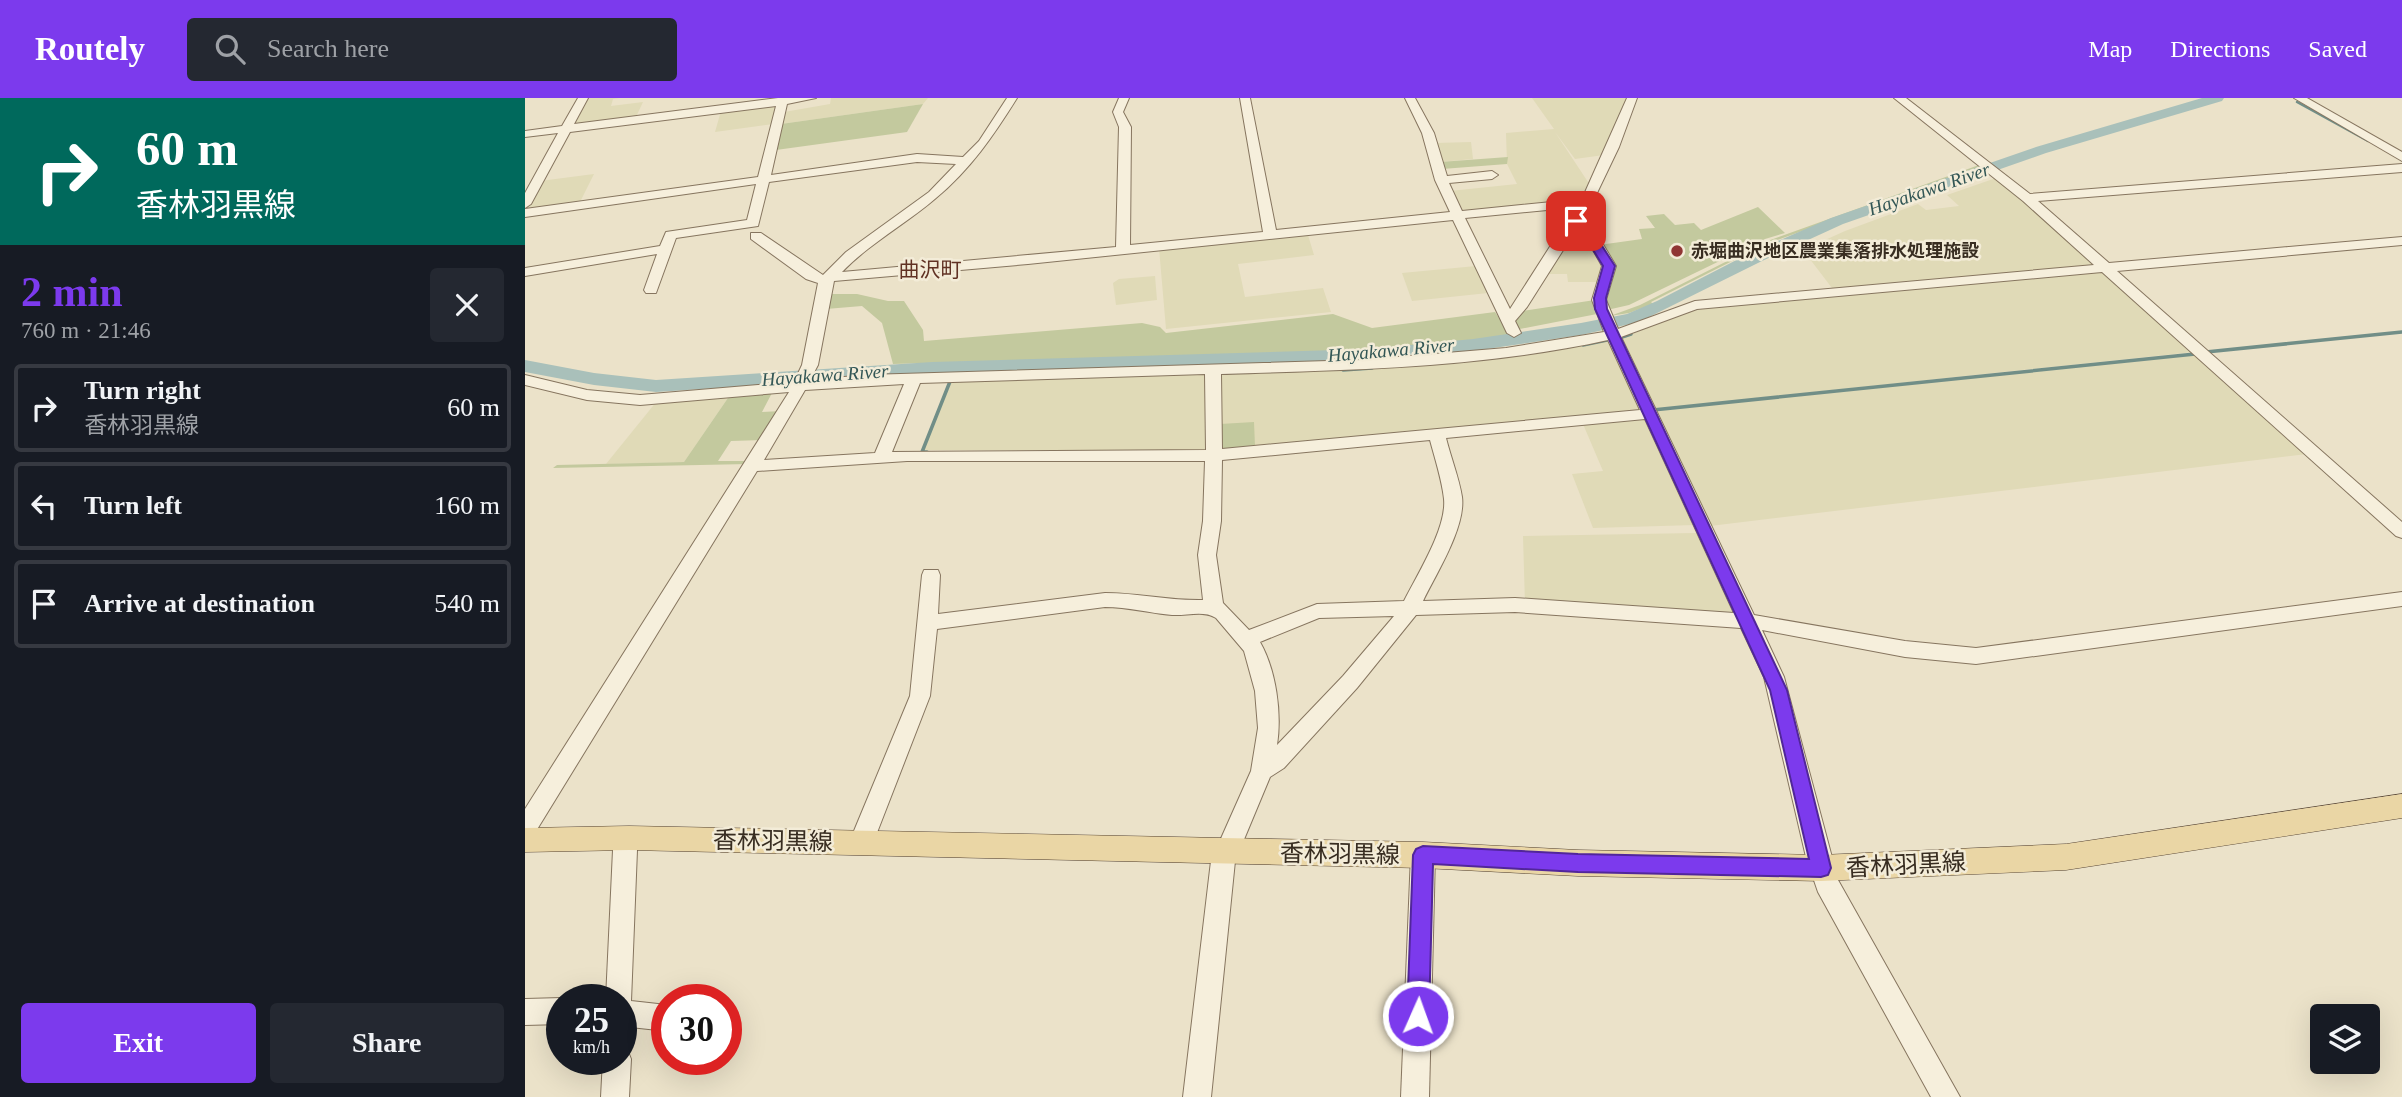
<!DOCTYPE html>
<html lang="en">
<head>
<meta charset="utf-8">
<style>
  body { margin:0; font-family:"Times New Roman","Noto Sans JP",serif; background:#242831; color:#f1f3f6; height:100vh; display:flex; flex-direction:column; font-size:26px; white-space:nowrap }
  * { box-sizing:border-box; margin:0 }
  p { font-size:23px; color:#9ea1a6 }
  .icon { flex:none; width:38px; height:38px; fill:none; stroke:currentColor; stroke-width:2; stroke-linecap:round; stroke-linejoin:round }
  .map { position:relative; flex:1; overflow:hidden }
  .side { display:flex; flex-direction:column; background:#171b24; width:525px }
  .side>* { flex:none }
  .banner { background:#00695c; color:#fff; overflow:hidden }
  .controls { position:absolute; left:1785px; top:906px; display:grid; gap:14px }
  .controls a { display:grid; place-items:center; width:70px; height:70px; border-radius:7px; background:#171b24; box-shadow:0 7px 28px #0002; font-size:35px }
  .speed { position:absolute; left:21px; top:886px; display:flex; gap:14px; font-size:35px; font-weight:700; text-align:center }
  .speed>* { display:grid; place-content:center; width:91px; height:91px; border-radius:50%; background:#171b24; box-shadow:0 7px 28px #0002; line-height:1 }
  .speed small { font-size:18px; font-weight:400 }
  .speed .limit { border:10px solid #d22; background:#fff; color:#111 }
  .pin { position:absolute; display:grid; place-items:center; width:60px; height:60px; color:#fff; margin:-30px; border-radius:14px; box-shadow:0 4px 10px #0006 }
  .me { position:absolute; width:77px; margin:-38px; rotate:2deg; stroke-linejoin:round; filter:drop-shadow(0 0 5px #0008) }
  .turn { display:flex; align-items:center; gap:24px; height:147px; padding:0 21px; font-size:32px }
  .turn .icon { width:91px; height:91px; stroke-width:2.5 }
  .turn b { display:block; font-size:49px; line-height:60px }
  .round { display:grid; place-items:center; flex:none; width:74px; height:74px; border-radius:7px; background:#242831 }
  .overview { display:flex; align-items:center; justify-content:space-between; height:119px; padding:0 21px }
  h1 { font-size:42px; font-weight:600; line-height:52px; color:#7c3aed }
  .button { display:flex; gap:14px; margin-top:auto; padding:14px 21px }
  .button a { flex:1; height:80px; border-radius:7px; background:#7c3aed; color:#fff; font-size:28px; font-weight:600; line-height:80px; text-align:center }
  .button a+a { background:#242831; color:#f1f3f6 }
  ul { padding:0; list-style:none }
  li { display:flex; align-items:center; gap:21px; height:88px; margin:0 14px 10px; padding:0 7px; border:4px solid #363941; border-radius:7px }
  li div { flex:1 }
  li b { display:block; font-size:26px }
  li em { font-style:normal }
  header { display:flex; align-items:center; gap:42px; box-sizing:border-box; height:98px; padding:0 35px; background:#7c3aed; color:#fff }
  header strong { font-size:33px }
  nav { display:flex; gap:38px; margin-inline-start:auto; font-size:24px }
  .search { width:490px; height:63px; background:#242831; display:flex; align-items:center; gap:18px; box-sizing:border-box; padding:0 24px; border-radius:7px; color:#9ea1a6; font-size:26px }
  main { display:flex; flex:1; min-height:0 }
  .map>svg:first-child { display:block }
  .farmland { fill:#e0dab7 }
  .green { fill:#c3c99e }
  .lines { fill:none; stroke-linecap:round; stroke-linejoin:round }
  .stream-far1 { stroke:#718e87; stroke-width:2.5 }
  .stream { stroke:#718e87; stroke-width:3.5 }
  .river { fill:#a9c0ba; fill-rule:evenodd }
  .minor-casing { stroke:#86755f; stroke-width:2 }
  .major-casing { stroke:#554333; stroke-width:1 }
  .minor { fill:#f6efdc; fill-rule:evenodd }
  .major { fill:#ead6a5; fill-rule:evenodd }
  .route { fill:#7c3aed; stroke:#51269a; stroke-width:2 }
  .poi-dot { fill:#903634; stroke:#f3ecd8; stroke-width:2.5 }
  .labels { text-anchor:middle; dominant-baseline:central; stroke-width:5; stroke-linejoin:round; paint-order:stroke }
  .far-poi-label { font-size:18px; font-weight:bold; fill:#382d21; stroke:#f3ecd8; text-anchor:start }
  .far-water-label { font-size:19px; font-style:italic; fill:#325655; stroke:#f3ecd8 }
  .far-quarter-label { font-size:21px; fill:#613224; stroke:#f3ecd8 }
  .near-street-label { font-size:24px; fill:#382d21; stroke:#f3ecd8 }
</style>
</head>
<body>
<header>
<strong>Routely</strong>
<div class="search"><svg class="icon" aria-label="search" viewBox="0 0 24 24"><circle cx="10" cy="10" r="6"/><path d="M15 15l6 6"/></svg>Search here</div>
<nav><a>Map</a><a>Directions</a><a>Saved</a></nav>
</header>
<main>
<section class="side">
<div class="banner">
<div class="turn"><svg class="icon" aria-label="right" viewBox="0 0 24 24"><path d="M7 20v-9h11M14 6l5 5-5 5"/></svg><div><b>60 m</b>香林羽黒線</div></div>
</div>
<div class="overview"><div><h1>2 min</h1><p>760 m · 21:46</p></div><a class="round"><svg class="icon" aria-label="close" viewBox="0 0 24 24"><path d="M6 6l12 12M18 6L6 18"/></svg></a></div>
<ul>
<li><svg class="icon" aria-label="right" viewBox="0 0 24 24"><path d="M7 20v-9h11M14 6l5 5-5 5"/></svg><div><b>Turn right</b><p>香林羽黒線</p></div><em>60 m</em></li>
<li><svg class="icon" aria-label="left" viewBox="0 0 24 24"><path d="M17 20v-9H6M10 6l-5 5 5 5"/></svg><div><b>Turn left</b></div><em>160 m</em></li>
<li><svg class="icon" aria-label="arrive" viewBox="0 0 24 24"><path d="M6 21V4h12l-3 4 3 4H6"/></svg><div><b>Arrive at destination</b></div><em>540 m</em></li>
</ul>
<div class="button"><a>Exit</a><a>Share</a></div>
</section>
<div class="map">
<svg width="1877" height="999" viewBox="0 0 1877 999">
  <rect width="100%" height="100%" fill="#ebe2c9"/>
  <g class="farmland">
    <path d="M 60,0 L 95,0 L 88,1 L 86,8 L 118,4 L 110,21 L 45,29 Z"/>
    <path d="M 306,0 L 403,0 L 398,6 L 256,26 L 259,14 L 305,6 Z"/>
    <path d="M 1007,0 L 1103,0 L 1079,57 L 1050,61 L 1030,34 L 1065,87 L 1058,100 L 934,113 L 925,93 L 992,86 L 982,66 L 981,35 L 1029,31 Z"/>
    <path d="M 253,7 L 248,26 L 190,34 L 196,13 Z"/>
    <path d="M 946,44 L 948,61 L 915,64 L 910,45 Z"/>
    <path d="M 69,76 L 54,106 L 0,113 L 15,83 Z"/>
    <path d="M 1471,80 L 1573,168 L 1310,194 L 1278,152 L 1320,133 L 1393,106 L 1401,112 L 1434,108 L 1422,97 Z"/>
    <path d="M 1054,127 L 1078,165 L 1075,184 L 1043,184 L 1042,176 L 1019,176 L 1050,128 Z"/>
    <path d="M 783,137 L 789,157 L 713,166 L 720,199 L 798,190 L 806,214 L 641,231 L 634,150 Z"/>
    <path d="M 951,168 L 963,195 L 887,203 L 877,175 Z"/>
    <path d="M 1575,174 L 1579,174 L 1669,254 L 1128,311 L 1096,243 L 1099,239 L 1174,210 Z"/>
    <path d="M 630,178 L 632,202 L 591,207 L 588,185 L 594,181 Z"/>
    <path d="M 1081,243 L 1087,245 L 1118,312 L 730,348 L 695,326 L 694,277 L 697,276 L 838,271 L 964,260 Z"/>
    <path d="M 1672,257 L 1782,356 L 1185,428 L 1129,313 Z"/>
    <path d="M 682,276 L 681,352 L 398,352 L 426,281 Z"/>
    <path d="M 205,297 L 159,364 L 81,366 L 132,303 Z"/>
    <path d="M 1120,320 L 1170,427 L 1068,430 L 1047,376 L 1078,373 L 1058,326 Z"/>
    <path d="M 1170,435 L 1176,437 L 1214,518 L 1000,506 L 998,438 Z"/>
  </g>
  <g class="green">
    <path d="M 398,6 L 382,34 L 251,52 L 256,26 Z"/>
    <path d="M 983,59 L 982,66 L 917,71 L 915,64 Z"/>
    <path d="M 1454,67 L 1459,68 L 1241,146 L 1126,204 L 1128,206 L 1104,215 L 1085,218 L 1115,207 L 1240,144 Z"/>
    <path d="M 1233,109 L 1260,135 L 1240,141 L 1104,207 L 1082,212 L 1080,208 L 1088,167 L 1074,147 L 1117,141 L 1114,131 L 1130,130 L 1121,118 L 1139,116 L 1150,127 L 1169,125 L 1176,132 Z"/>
    <path d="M 303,196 L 332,196 L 363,203 L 379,203 L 398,232 L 399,243 L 617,225 L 635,229 L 641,235 L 808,216 L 847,230 L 970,214 L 986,237 L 918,247 L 849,252 L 368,266 L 357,225 L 337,208 L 301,211 Z"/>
    <path d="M 1070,202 L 1072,216 L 990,232 L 988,227 L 997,213 Z"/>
    <path d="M 248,293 L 237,314 L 257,313 L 238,342 L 206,343 L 193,363 L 226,363 L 224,366 L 28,370 L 32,367 L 159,364 L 205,297 Z"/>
    <path d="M 729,324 L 730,348 L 695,351 L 695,326 Z"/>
  </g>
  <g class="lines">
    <path class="stream-far1" d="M 1772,4 L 1843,43"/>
    <g class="stream">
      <path d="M 1097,239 L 1106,236"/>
      <path d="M 1058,247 L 1082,242"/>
      <path d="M 1681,254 L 1877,234"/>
      <path d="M 818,272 L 847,270"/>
      <path d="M 406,274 L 407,270"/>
      <path d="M 1128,312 L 1670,256"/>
      <path d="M 402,354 L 397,354 L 426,281"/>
    </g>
    <path class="river" d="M 1677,0 L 1699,0 L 1697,3 L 1521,55 L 1318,126 L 1237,163 L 1114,224 L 1056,237 L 948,253 L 844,263 L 407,276 L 131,294 L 69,287 L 0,274 L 0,262 L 69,275 L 131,282 L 407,264 L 844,251 L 948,241 L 1056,225 L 1102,216 L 1132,203 L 1225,155 L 1306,120 L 1511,49 Z"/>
    <defs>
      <g id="minor">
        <path d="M 53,0 L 63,0 L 49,26 L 253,0 L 291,0 L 262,6 L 246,77 L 392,56 L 438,59 L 454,43 L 482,0 L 492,0 C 469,37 445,72 411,100 C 381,126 345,145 317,174 L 591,149 L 594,29 L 588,14 L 594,0 L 604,0 L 598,14 L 606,29 L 605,147 L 738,134 L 715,0 L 725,0 L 751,132 L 925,114 L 910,82 L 897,35 L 880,0 L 890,0 L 909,35 L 922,78 L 967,73 L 973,77 L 967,81 L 924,85 L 937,113 L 1057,101 L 1102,0 L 1112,0 L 1094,49 L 1061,118 L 1091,168 L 1081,202 L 1093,231 L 1170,203 L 1569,167 L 1498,103 L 1369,0 L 1381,0 L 1505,96 L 1877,66 L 1877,74 L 1513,103 L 1584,165 L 1877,139 L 1877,147 L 1592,173 L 1877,424 L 1877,440 L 1871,438 L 1577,174 L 1172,211 L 1096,239 L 1229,517 L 1380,543 L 1451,550 L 1877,494 L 1877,508 L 1451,566 L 1380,559 L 1237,532 L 1259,579 L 1313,782 L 1435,999 L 1406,999 L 1293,794 L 1281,759 L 1239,579 L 1216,530 L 990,514 L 891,517 L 832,590 L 759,670 L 745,679 L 710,763 L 686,999 L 658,999 L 686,763 L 726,673 L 733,630 L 730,593 L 719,553 L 691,520 C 679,512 661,518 647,517 C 624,515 603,509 580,509 L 412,531 L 405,598 L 348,745 L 344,752 L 336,755 L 328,752 L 324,745 L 385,598 L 397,477 L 399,472 L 413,472 L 415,477 L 413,516 L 580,495 C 613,495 645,503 678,502 L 673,457 L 678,423 L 680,363 L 382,363 L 232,373 L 8,738 L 0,741 L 0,711 L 264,294 L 115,307 L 62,302 L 0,287 L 0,277 L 62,292 L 115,297 L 269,284 L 277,267 L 293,185 L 281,181 L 226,141 L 226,135 L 236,135 L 298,177 L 321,154 L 404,94 L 431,66 L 392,64 L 244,84 L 233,128 L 151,140 L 131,195 L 121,195 L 119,192 L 132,156 L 0,178 L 0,170 L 135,148 L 141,134 L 222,122 L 231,86 L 0,119 L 0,111 L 233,79 L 251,8 L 45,34 L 6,106 L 0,110 L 0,95 L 33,35 L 0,39 L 0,33 L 37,28 ZM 1053,109 L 1050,120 L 1042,122 L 985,211 L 940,120 ZM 928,122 L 982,235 L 989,239 L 996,235 L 990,223 L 1002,209 L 1054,127 L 1077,168 L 1067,202 L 1079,234 L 981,250 L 837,262 L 342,277 L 285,282 L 293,267 L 309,183 L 503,166 ZM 1083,242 L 1115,312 L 697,351 L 696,276 C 825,272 957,270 1083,242 ZM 680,276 L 681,352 L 367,354 L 395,285 ZM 379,286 L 350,355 L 239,362 L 280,292 ZM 1120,321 L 1209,515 L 990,500 L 898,503 C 911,476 941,429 937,399 C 934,380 926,360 921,340 ZM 905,342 C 910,361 917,382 919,401 C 922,430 892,477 879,503 L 792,506 L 724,532 L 698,505 L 691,457 L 696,423 L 697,362 ZM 869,518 L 818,578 L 752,647 C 757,615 751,572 735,544 L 794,520 Z"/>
        <path d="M 1769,0 L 1782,0 L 1877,54 L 1877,63 Z"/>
        <path d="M 104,730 L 112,733 L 116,740 L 112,752 L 106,903 L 142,907 L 142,933 L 96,928 L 96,901 L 81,901 L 88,752 L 96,733 Z"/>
        <path d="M 898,746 L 906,749 L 910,757 L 904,999 L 876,999 L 886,757 L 890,749 Z"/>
        <path d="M 37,900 L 40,901 L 37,901 L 37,926 L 0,927 L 0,901 Z"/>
        <path d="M 96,949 L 102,951 L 106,961 L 104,999 L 76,999 L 78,961 L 96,961 Z"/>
      </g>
      <path id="major" d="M 1877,696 L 1877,720 L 1541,772 L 1296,783 L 1053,778 L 898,770 L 104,752 L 0,754 L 0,730 L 104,728 L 898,744 L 1053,752 L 1296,757 L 1541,746 Z"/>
    </defs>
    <use href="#minor" class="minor-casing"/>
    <use href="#major" class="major-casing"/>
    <use href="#minor" class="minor"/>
    <use href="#major" class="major"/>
  </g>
  <path class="route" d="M 1051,119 L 1059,120 L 1090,168 L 1081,200 L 1082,211 L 1262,592 L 1306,770 L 1303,777 L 1296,779 L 1053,774 L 908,766 L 904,918 L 900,926 L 893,929 L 885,926 L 882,918 L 888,757 L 891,751 L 898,748 L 1053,756 L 1284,761 L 1245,592 L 1070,211 L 1069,200 L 1078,168 L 1052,126 L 1046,123 Z"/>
  <circle class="poi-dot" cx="1152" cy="153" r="7"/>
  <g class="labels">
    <g class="far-poi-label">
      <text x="1166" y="153">赤堀曲沢地区農業集落排水処理施設</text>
    </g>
    <g class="far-water-label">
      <text transform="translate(1404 91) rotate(-19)">Hayakawa River</text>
      <text transform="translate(866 252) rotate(-5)">Hayakawa River</text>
      <text transform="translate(300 277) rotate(-4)">Hayakawa River</text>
    </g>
    <g class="far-quarter-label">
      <text x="405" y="172">曲沢町</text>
    </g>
    <g class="near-street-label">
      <text transform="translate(248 743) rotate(1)">香林羽黒線</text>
      <text transform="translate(815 756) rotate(1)">香林羽黒線</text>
      <text transform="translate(1381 767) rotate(-3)">香林羽黒線</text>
    </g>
  </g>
</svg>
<div class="controls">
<a><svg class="icon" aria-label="layers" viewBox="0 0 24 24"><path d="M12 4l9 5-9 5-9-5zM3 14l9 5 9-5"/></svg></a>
</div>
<div class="speed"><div>25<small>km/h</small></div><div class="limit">30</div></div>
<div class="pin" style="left:1051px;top:123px;background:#d93025"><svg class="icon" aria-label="arrive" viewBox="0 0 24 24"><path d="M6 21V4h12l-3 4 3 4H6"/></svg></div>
<svg class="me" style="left:893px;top:918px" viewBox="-20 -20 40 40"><circle r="17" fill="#7c3aed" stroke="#fff" stroke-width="3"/><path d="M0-11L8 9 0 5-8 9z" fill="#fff"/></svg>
</div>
</main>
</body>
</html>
